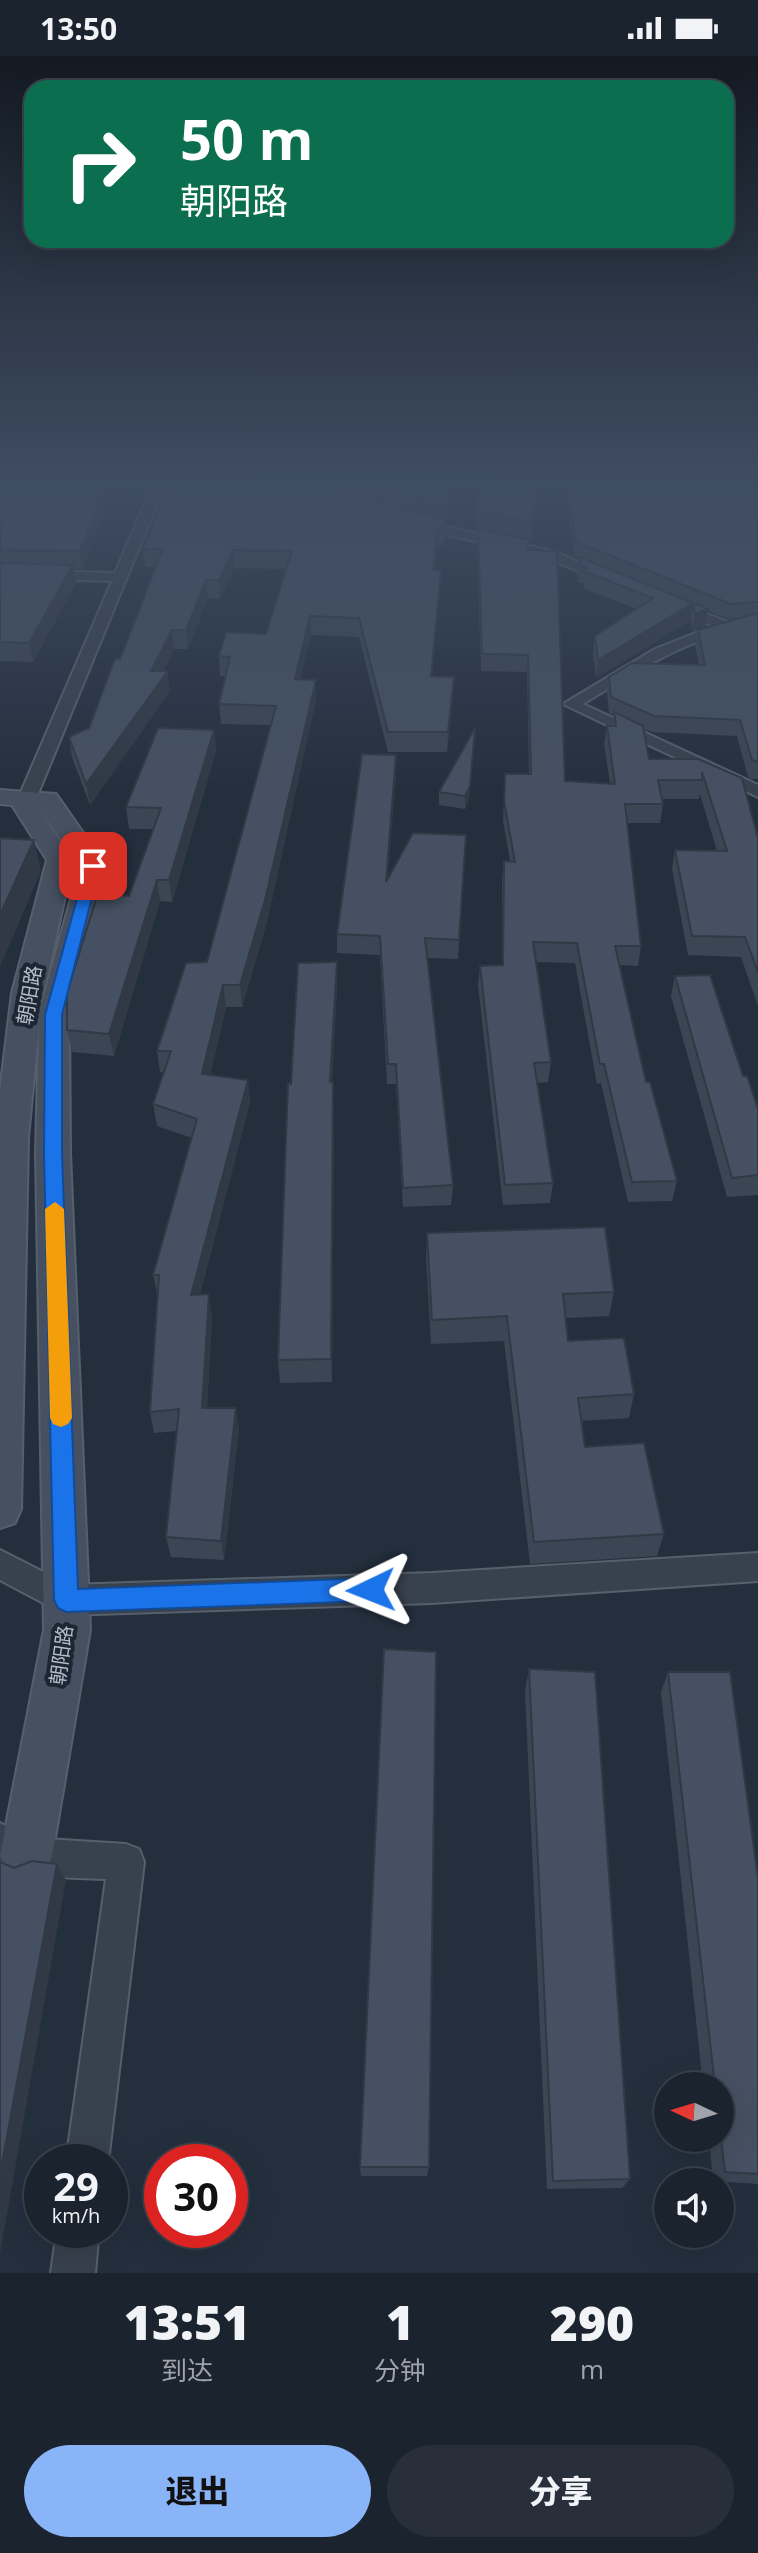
<!DOCTYPE html>
<html lang="zh">
<head>
<meta charset="utf-8">
<style>
  body { margin:0; font-family:"Open Sans","Noto Sans SC",sans-serif; background:#282f3a; color:#f1f3f6; height:100vh; display:flex; flex-direction:column; font-size:30px; white-space:nowrap }
  * { box-sizing:border-box; margin:0 }
  p { font-size:26px; color:#a0a4aa }
  .icon { flex:none; width:44px; height:44px; fill:none; stroke:currentColor; stroke-width:2; stroke-linecap:round; stroke-linejoin:round }
  .map { position:relative; height:2217px; overflow:hidden }
  .side { display:flex; flex-direction:column; background:#1b232e; flex:1 }
  .side>* { flex:none }
  .top-card { position:absolute; left:24px; top:24px; width:710px; height:168px; border-radius:24px; box-shadow:0 8px 32px #0002,0 0 0 2px #39404a; background:#0b6e4f; color:#fff; overflow:hidden }
  .needle { width:52px; rotate:274deg }
  .tools { position:absolute; left:654px; top:2016px; display:grid; gap:16px }
  .tools a { display:grid; place-items:center; width:80px; height:80px; border-radius:50%; background:#1b232e; box-shadow:0 8px 32px #0002,0 0 0 2px #39404a; font-size:40px }
  .speed { position:absolute; left:24px; top:2088px; display:flex; gap:16px; font-size:40px; font-weight:700; text-align:center }
  .speed>* { display:grid; place-content:center; width:104px; height:104px; border-radius:50%; background:#1b232e; box-shadow:0 8px 32px #0002,0 0 0 2px #39404a; line-height:1 }
  .speed small { font-size:20px; font-weight:400 }
  .speed .limit { border:12px solid #d22; background:#fff; color:#111 }
  .pin { position:absolute; display:grid; place-items:center; width:68px; height:68px; color:#fff; margin:-34px; border-radius:16px; box-shadow:0 4px 12px #0006 }
  .me { position:absolute; width:88px; margin:-44px; rotate:268deg; stroke-linejoin:round; filter:drop-shadow(0 0 6px #0008) }
  .turn { display:flex; align-items:center; gap:28px; height:168px; padding:0 24px; font-size:36px }
  .turn .icon { width:104px; height:104px; stroke-width:2.5 }
  .turn b { display:block; font-size:56px; line-height:68px }
  .eta { display:flex; justify-content:space-evenly; align-items:center; height:136px; text-align:center }
  .eta b { font-size:48px; font-weight:800; line-height:56px }
  .primary-button { display:flex; gap:16px; margin-top:auto; padding:16px 24px }
  .primary-button a { flex:1; height:92px; border-radius:48px; background:#8ab4f8; color:#111; font-size:32px; font-weight:800; line-height:92px; text-align:center }
  .primary-button a+a { background:#282f3a; color:#f1f3f6 }
  .status { display:flex; justify-content:space-between; align-items:center; height:56px; padding:0 40px; background:#1b232e; direction:ltr }
  .status svg { height:22px; fill:currentColor }
  .map>svg:first-child { display:block }
  .lines { fill:none; stroke-linecap:round; stroke-linejoin:round }
  .street-casing { stroke:#565f6c; stroke-width:4 }
  .secondary-casing { stroke:#565f6c; stroke-width:4 }
  .street { fill:#38414e; fill-rule:evenodd }
  .secondary { fill:#465061; fill-rule:evenodd }
  .wall { fill:#3b4654 }
  .shaded-wall { fill:#303945 }
  .building { fill:#455162; stroke:#303945; stroke-width:2 }
  .route { fill:#1a73e8; stroke:#114b97; stroke-width:2 }
  .slow { fill:#f59e0b }
  .labels { text-anchor:middle; dominant-baseline:central; stroke-width:8; stroke-linejoin:round; paint-order:stroke }
  .street-label { font-size:20px; fill:#b4bcc9; stroke:#1d2633 }
</style>
</head>
<body>
<div class="status"><b>13:50</b><svg viewBox="0 0 49 12"><path d="M0 12V9h3v3zM5 12V6h3v6zM10 12V3h3v9zM15 12V0h3v12zM26 1h20v11H26zM47 4h2v5h-2z"/></svg></div>
<div class="map">
<svg width="758" height="2217" viewBox="0 0 758 2217">
  <rect width="100%" height="100%" fill="#242f3e"/>
  <g class="lines">
    <defs>
      <g id="street">
        <path d="M 154,426 L 166,426 L 33,750 L 24,755 L 18,754 L 15,750 L 112,525 L 0,522 L 0,514 L 115,517 Z"/>
        <path d="M 414,463 L 556,496 L 616,523 L 604,526 L 547,502 L 410,470 L 410,464 Z"/>
        <path d="M 677,547 L 728,566 L 758,563 L 758,571 C 692,578 639,614 583,648 L 758,729 L 758,741 L 563,648 L 655,593 L 713,570 L 672,554 L 672,548 Z"/>
        <path d="M 0,1494 L 69,1529 L 432,1517 L 758,1497 L 758,1525 L 432,1547 L 66,1559 L 0,1524 Z"/>
        <path d="M 0,1767 L 30,1782 L 126,1788 L 139,1793 L 144,1806 L 108,2106 L 66,2106 L 106,1823 C 69,1821 32,1824 0,1805 Z"/>
        <path d="M 57,2174 L 99,2174 L 95,2217 L 51,2217 Z"/>
      </g>
      <path id="secondary" d="M 0,734 L 56,738 L 106,810 L 69,959 L 70,1097 L 90,1574 L 52,1800 L 44,1818 L 26,1826 L 8,1818 L 0,1800 L 44,1574 L 36,1097 L 39,970 L 28,1081 L 21,1453 L 15,1467 L 0,1472 L 0,1035 L 12,937 L 47,804 L 12,749 L 0,748 ZM 37,750 L 80,810 L 40,954 L 73,804 Z"/>
    </defs>
    <use href="#street" class="street-casing"/>
    <use href="#secondary" class="secondary-casing"/>
    <use href="#street" class="street"/>
    <use href="#secondary" class="secondary"/>
  </g>
  <g class="wall">
    <path d="M 0,426 L 117,426 L 83,513 L 74,513 L 76,527 L 33,606 L 0,605 Z"/>
    <path d="M 170,426 L 450,426 L 444,489 L 437,489 L 435,514 L 440,532 L 432,620 L 453,641 L 447,696 L 388,696 L 359,581 L 311,579 L 300,623 L 316,643 L 267,866 L 242,951 L 226,951 L 210,1019 L 248,1024 L 250,1046 L 200,1238 L 212,1259 L 207,1352 L 239,1373 L 224,1504 L 171,1501 L 166,1481 L 177,1375 L 154,1377 L 150,1356 L 158,1241 L 153,1219 L 192,1082 L 157,1070 L 153,1048 L 164,1017 L 160,1016 L 157,995 L 207,906 L 271,669 L 221,668 L 219,648 L 225,620 L 220,620 L 219,600 L 266,578 L 287,513 L 234,512 L 220,543 L 208,542 L 188,593 L 174,593 L 163,615 L 170,635 L 90,749 L 72,701 L 69,681 L 89,672 L 120,603 L 156,511 L 145,511 L 143,493 Z"/>
    <path d="M 474,426 L 542,426 L 530,486 L 528,486 L 528,494 L 565,725 L 610,727 L 604,688 L 607,670 L 612,670 L 614,659 L 609,657 L 607,637 L 609,621 L 699,609 L 695,590 L 698,574 L 741,562 L 728,563 L 708,555 L 705,570 L 692,575 L 691,564 L 596,622 L 593,597 L 595,580 L 636,553 L 585,533 L 584,527 L 579,527 L 577,518 L 579,502 L 575,500 L 564,426 L 758,426 L 758,723 L 751,723 L 748,721 L 737,680 L 652,676 L 643,673 L 649,703 L 698,703 L 758,782 L 758,950 L 741,901 L 688,899 L 672,813 L 675,794 L 717,795 L 700,738 L 699,743 L 662,743 L 663,748 L 660,767 L 627,767 L 641,890 L 638,910 L 620,909 L 646,1026 L 677,1125 L 672,1145 L 628,1146 L 601,1027 L 597,1028 L 575,907 L 536,906 L 551,1006 L 548,1026 L 537,1027 L 553,1127 L 550,1147 L 503,1149 L 478,929 L 480,910 L 502,909 L 502,824 L 504,805 L 510,805 L 503,764 L 505,718 L 529,718 L 527,616 L 481,615 L 477,489 L 478,473 L 477,473 Z"/>
    <path d="M 475,672 L 469,743 L 465,753 L 439,749 L 439,736 Z"/>
    <path d="M 214,674 L 216,695 L 172,846 L 160,845 L 114,1000 L 72,996 L 67,974 L 129,840 L 154,773 L 129,773 L 126,751 Z"/>
    <path d="M 396,699 L 396,717 L 387,824 L 466,779 L 458,903 L 427,902 L 453,1129 L 451,1149 L 403,1151 L 396,1028 L 387,1028 L 380,899 L 337,897 L 337,878 Z"/>
    <path d="M 337,906 L 337,930 L 332,1026 L 334,1049 L 332,1326 L 280,1327 L 278,1304 L 291,1028 Z"/>
    <path d="M 675,920 L 758,1053 L 758,1139 L 727,1141 L 671,940 Z"/>
    <path d="M 427,1177 L 614,1236 L 609,1260 L 566,1262 L 568,1285 L 634,1338 L 629,1362 L 581,1365 L 585,1391 L 664,1478 L 657,1500 L 530,1508 L 504,1285 L 431,1288 L 426,1201 Z"/>
    <path d="M 529,1613 L 630,2123 L 622,2132 L 547,2133 L 525,1634 Z"/>
    <path d="M 668,1616 L 758,1822 L 758,2128 L 713,2125 L 709,2082 L 720,2082 L 720,2030 L 703,2030 L 661,1636 Z"/>
    <path d="M 360,2111 L 429,2111 L 427,2120 L 361,2120 Z"/>
  </g>
  <g class="shaded-wall">
    <path d="M 108,426 L 117,426 L 83,513 L 80,495 Z"/>
    <path d="M 540,426 L 542,426 L 530,486 L 532,467 Z"/>
    <path d="M 233,494 L 234,512 L 220,543 L 219,524 Z"/>
    <path d="M 73,509 L 76,527 L 33,606 L 29,587 Z"/>
    <path d="M 441,514 L 440,532 L 431,640 L 431,620 Z"/>
    <path d="M 206,524 L 208,542 L 188,593 L 186,574 Z"/>
    <path d="M 693,547 L 691,564 L 596,622 L 598,604 Z"/>
    <path d="M 708,553 L 705,570 L 692,575 L 695,558 Z"/>
    <path d="M 310,560 L 311,579 L 296,642 L 295,623 Z"/>
    <path d="M 172,574 L 174,593 L 154,634 L 151,615 Z"/>
    <path d="M 168,615 L 170,635 L 90,749 L 86,728 Z"/>
    <path d="M 454,621 L 453,641 L 447,696 L 448,676 Z"/>
    <path d="M 316,624 L 316,643 L 267,866 L 242,951 L 240,929 Z"/>
    <path d="M 475,672 L 469,743 L 465,753 L 465,740 Z"/>
    <path d="M 214,674 L 216,695 L 172,846 L 169,824 Z"/>
    <path d="M 396,699 L 396,717 L 386,846 L 386,826 Z"/>
    <path d="M 34,784 L 41,815 L 0,911 L 0,859 Z"/>
    <path d="M 157,824 L 160,845 L 114,1000 L 109,978 Z"/>
    <path d="M 337,906 L 337,930 L 331,1049 L 330,1026 Z"/>
    <path d="M 223,929 L 226,951 L 205,1039 L 202,1018 Z"/>
    <path d="M 248,1024 L 250,1046 L 194,1260 L 191,1239 Z"/>
    <path d="M 333,1026 L 334,1049 L 332,1326 L 331,1303 Z"/>
    <path d="M 209,1238 L 212,1259 L 206,1372 L 202,1352 Z"/>
    <path d="M 236,1352 L 239,1373 L 224,1504 L 221,1485 Z"/>
    <path d="M 57,1808 L 66,1824 L 0,2198 L 0,2118 Z"/>
  </g>
  <g class="building">
    <path d="M 0,426 L 108,426 L 80,495 L 0,494 Z"/>
    <path d="M 170,426 L 299,426 L 446,464 L 445,471 L 438,471 L 433,514 L 441,514 L 431,620 L 454,621 L 448,676 L 388,676 L 359,562 L 310,560 L 295,623 L 316,624 L 265,844 L 240,929 L 223,929 L 202,1018 L 248,1024 L 191,1239 L 209,1238 L 202,1352 L 236,1352 L 221,1485 L 166,1481 L 179,1353 L 150,1356 L 159,1219 L 153,1219 L 197,1063 L 153,1048 L 171,995 L 157,995 L 186,907 L 207,906 L 276,650 L 219,648 L 230,601 L 219,600 L 226,576 L 266,578 L 292,495 L 233,494 L 219,524 L 206,524 L 186,574 L 172,574 L 151,615 L 168,615 L 86,728 L 69,681 L 89,672 L 115,603 L 120,603 L 163,493 L 143,493 Z"/>
    <path d="M 356,426 L 449,426 L 447,448 Z"/>
    <path d="M 476,426 L 540,426 L 532,467 L 478,454 Z"/>
    <path d="M 567,426 L 758,426 L 758,546 L 731,548 L 576,486 Z"/>
    <path d="M 478,473 L 529,484 L 527,494 L 557,495 L 565,725 L 615,728 L 607,670 L 616,670 L 614,656 L 643,670 L 649,703 L 698,703 L 742,722 L 758,782 L 758,916 L 745,881 L 692,880 L 675,794 L 727,795 L 702,716 L 702,724 L 658,724 L 663,748 L 625,748 L 641,890 L 615,890 L 646,1026 L 650,1026 L 677,1125 L 632,1126 L 604,1008 L 600,1008 L 577,887 L 533,886 L 551,1006 L 534,1007 L 553,1127 L 505,1129 L 480,910 L 503,909 L 504,805 L 515,806 L 504,745 L 505,718 L 531,718 L 528,599 L 482,598 Z"/>
    <path d="M 579,501 L 708,553 L 695,558 L 693,547 L 598,604 L 595,580 L 653,542 L 586,516 L 586,510 L 581,511 Z"/>
    <path d="M 0,507 L 73,509 L 29,587 L 0,586 Z"/>
    <path d="M 758,557 L 758,706 L 752,704 L 740,664 L 654,660 L 611,641 L 609,621 L 632,607 L 705,609 L 698,574 Z"/>
    <path d="M 158,672 L 214,674 L 169,824 L 157,824 L 109,978 L 67,974 L 67,937 L 98,837 L 129,840 L 161,752 L 126,751 Z"/>
    <path d="M 475,672 L 470,730 L 465,740 L 439,736 Z"/>
    <path d="M 362,698 L 396,699 L 386,826 L 413,777 L 466,779 L 459,884 L 425,882 L 453,1129 L 403,1132 L 396,1008 L 388,1008 L 380,880 L 337,878 Z"/>
    <path d="M 0,782 L 34,784 L 0,859 Z"/>
    <path d="M 337,906 L 330,1026 L 333,1026 L 331,1303 L 278,1304 L 288,1027 L 291,1028 L 298,907 Z"/>
    <path d="M 710,919 L 743,1020 L 747,1020 L 758,1053 L 758,1119 L 732,1122 L 675,920 Z"/>
    <path d="M 605,1171 L 614,1236 L 563,1238 L 568,1285 L 624,1282 L 634,1338 L 578,1342 L 585,1391 L 644,1387 L 664,1478 L 534,1486 L 507,1260 L 432,1264 L 427,1177 Z"/>
    <path d="M 384,1593 L 436,1596 L 429,2111 L 360,2111 Z"/>
    <path d="M 529,1613 L 595,1616 L 630,2123 L 553,2125 Z"/>
    <path d="M 668,1616 L 730,1616 L 758,1822 L 758,2118 L 725,2116 L 720,2074 L 720,2030 L 715,2030 Z"/>
    <path d="M 32,1805 L 57,1808 L 0,2118 L 0,1806 L 14,1812 Z"/>
  </g>
  <linearGradient id="sky" x2="0" y2="1"><stop stop-color="#141a22"/><stop offset="0.58" stop-color="#3f4d63"/><stop offset="1" stop-color="#3f4d63" stop-opacity="0"/></linearGradient>
  <rect width="758" height="736" fill="url(#sky)"/>
  <path class="route" d="M 93,806 L 100,810 L 62,959 L 62,1097 L 78,1533 L 371,1522 L 379,1526 L 383,1534 L 379,1542 L 371,1545 L 66,1556 L 58,1552 L 54,1544 L 44,1097 L 45,959 L 86,810 Z"/>
  <path class="slow" d="M 55,1146 L 64,1153 L 72,1362 L 68,1368 L 61,1371 L 53,1368 L 50,1362 L 45,1153 Z"/>
  <g class="labels">
    <g class="street-label">
      <text transform="translate(29 939) rotate(-80)">朝阳路</text>
      <text transform="translate(61 1599) rotate(-82)">朝阳路</text>
    </g>
  </g>
</svg>
<div class="tools">
<a><svg class="needle" viewBox="-14 -14 28 28"><path d="M0-13l5 13h-10z" fill="#e53935"/><path d="M0 13l5-13h-10z" fill="#a0a4aa"/></svg></a>
<a><svg class="icon" aria-label="sound" viewBox="0 0 24 24"><path d="M4 9h4l5-4v14l-5-4H4zM17 9q2 3 0 6"/></svg></a>
</div>
<div class="speed"><div>29<small>km/h</small></div><div class="limit">30</div></div>
<div class="pin" style="left:93px;top:810px;background:#d93025"><svg class="icon" aria-label="arrive" viewBox="0 0 24 24"><path d="M6 21V4h12l-3 4 3 4H6"/></svg></div>
<svg class="me" style="left:371px;top:1534px" viewBox="-20 -20 40 40"><path d="M0-17L14 15 0 8-14 15z" fill="#1a73e8" stroke="#fff" stroke-width="4"/></svg>
<div class="top-card">
<div class="turn"><svg class="icon" aria-label="right" viewBox="0 0 24 24"><path d="M7 20v-9h11M14 6l5 5-5 5"/></svg><div><b>50 m</b>朝阳路</div></div>
</div>
</div>
<section class="side">
<div class="eta">
<div><b>13:51</b><p>到达</p></div>
<div><b>1</b><p>分钟</p></div>
<div><b>290</b><p>m</p></div>
</div>
<div class="primary-button"><a>退出</a><a>分享</a></div>
</section>
</body>
</html>
